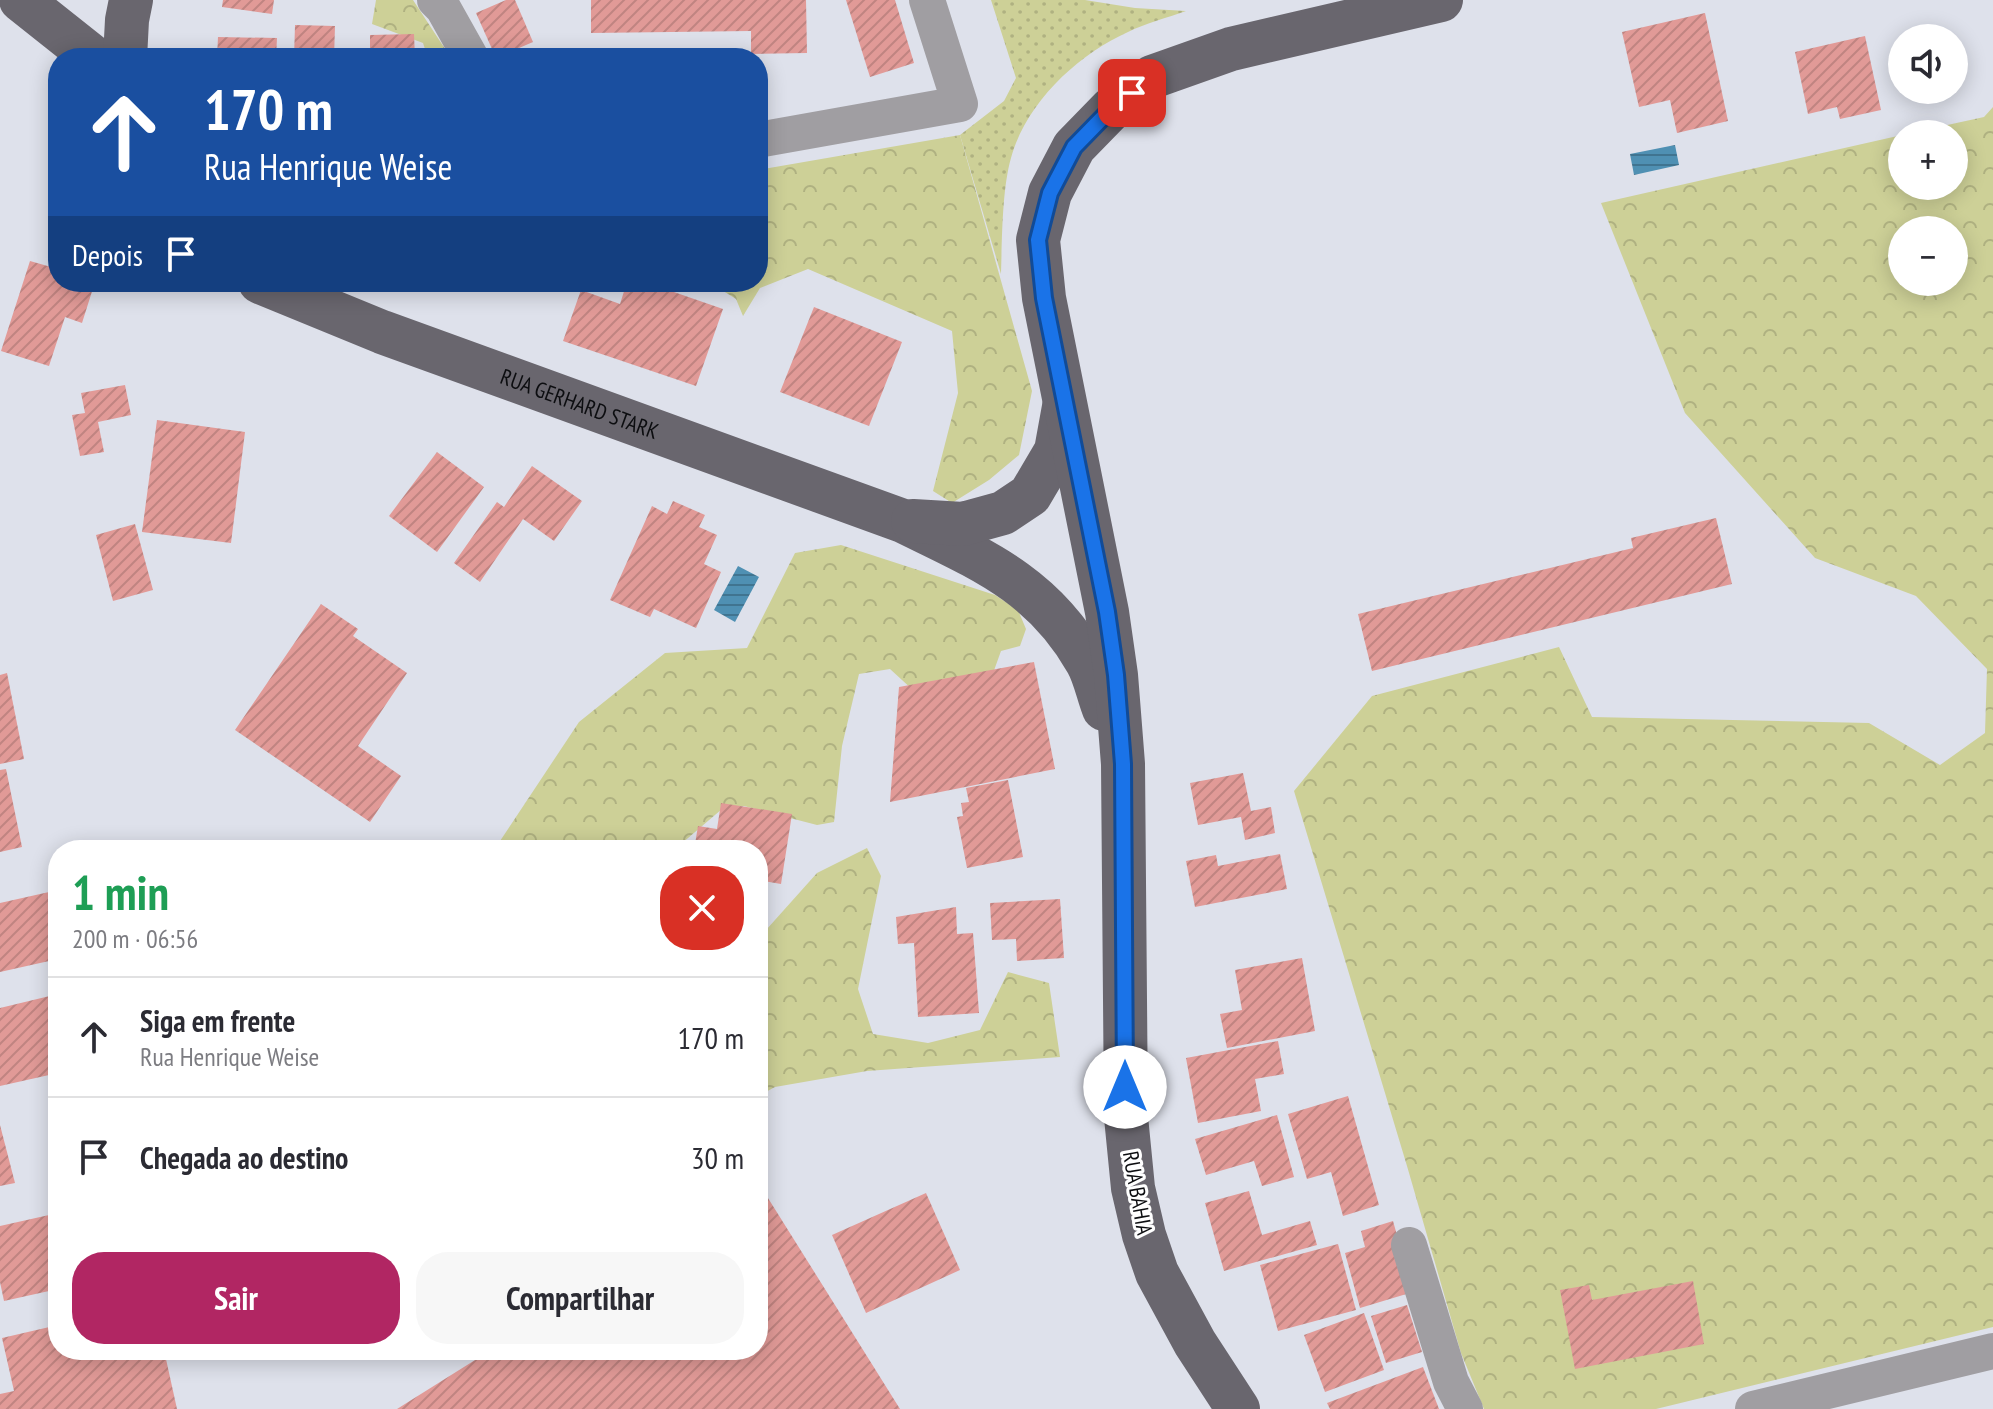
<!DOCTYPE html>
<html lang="pt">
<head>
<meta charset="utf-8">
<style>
  body { margin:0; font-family:"PT Sans Narrow",sans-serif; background:#f7f7f7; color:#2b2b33; height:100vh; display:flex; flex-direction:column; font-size:30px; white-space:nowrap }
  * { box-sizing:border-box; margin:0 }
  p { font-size:26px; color:#7c7c81 }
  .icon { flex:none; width:44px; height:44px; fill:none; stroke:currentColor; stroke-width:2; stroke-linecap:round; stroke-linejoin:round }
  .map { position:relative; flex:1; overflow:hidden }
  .details { position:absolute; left:48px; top:840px; width:720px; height:520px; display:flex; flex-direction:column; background:#fff; border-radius:32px; box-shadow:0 4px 20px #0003 }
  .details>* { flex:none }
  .top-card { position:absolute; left:48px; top:48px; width:720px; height:244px; border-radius:32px; box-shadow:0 4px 20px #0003; background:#1a4fa0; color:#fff; overflow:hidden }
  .tools { position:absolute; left:1888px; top:24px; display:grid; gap:16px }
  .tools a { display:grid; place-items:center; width:80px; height:80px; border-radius:50%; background:#fff; box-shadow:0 4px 20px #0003; font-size:40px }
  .pin { position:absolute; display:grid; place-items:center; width:68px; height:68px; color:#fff; margin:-34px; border-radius:16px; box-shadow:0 4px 12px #0006 }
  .me { position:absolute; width:88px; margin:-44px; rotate:0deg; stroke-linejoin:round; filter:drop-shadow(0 0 6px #0008) }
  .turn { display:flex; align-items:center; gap:28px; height:168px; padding:0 24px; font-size:36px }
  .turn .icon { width:104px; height:104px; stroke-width:2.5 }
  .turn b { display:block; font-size:56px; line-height:68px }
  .then { display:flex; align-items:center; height:76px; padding:0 24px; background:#0003; gap:16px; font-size:30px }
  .round { display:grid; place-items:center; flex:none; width:84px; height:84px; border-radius:32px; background:#f7f7f7 }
  .head { display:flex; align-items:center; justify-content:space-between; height:136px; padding:0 24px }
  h1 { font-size:48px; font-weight:700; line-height:60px; color:#1e9e55 }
  .action { display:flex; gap:16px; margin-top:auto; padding:16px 24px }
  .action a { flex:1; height:92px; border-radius:32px; background:#b12663; color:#fff; font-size:32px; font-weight:700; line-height:92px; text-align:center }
  .action a+a { background:#f7f7f7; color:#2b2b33 }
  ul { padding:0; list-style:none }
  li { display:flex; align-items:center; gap:24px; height:120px; padding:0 24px; border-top:2px solid #e1e1e2 }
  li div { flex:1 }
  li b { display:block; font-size:30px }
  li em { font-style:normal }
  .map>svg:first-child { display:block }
  .grass { fill:url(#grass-dots) }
  .forest { fill:url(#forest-crowns); fill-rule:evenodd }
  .water { fill:url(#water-rules) }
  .building { fill:url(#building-hatch) }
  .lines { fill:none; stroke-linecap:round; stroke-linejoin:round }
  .minor { stroke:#a09ea2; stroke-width:36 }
  .primary { stroke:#69666e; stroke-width:44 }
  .route-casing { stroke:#114b97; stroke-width:20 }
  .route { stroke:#1a73e8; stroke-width:14 }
  .labels { text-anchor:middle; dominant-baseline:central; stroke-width:6; stroke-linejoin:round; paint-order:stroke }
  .street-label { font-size:22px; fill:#0c0d10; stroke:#fff }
</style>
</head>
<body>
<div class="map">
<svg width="1993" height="1409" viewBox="0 0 1993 1409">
  <defs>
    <pattern id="grass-dots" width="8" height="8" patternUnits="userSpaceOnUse" patternTransform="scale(2)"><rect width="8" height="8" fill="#cdd097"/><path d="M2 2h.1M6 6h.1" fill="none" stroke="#afb181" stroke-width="1.8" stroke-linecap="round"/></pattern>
    <pattern id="forest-crowns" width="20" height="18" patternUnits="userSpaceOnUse" patternTransform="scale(2)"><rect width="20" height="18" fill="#cdd097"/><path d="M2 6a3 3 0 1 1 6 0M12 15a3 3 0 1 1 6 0" fill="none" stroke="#afb181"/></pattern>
    <pattern id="water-rules" width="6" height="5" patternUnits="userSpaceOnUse" patternTransform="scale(2)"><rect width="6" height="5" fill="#4f90b3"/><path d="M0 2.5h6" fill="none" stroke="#407490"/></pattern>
    <pattern id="building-hatch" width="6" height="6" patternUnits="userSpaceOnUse" patternTransform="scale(2)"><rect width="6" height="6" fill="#e19a97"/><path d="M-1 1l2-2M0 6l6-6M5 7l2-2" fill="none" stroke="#c08481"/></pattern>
  </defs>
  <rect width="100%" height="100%" fill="#dee1eb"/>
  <path class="grass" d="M 991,0 L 1085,0 L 1135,8 L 1186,11 C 1167,18 1146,23 1128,32 C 1077,55 1026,103 1011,158 C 1002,189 1002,241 1001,274 L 960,135 L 1004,101 L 1016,78 Z"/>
  <g class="forest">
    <path d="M 376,0 L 413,0 L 451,58 L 428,58 L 423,43 L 372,24 Z"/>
    <path d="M 1993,107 L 1993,1327 L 1656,1409 L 1484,1409 L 1461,1353 L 1407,1166 L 1294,791 L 1372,696 L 1559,647 L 1592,717 L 1869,723 L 1940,765 L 1985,733 L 1987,669 L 1916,596 L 1815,558 L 1685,413 L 1601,203 L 1902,135 L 1902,186 L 1954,186 L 1954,134 L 1906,134 L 1984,117 ZM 1902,230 L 1954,230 L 1954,282 L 1902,282 Z"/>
    <path d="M 960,135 L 1032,391 L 1019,455 L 989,480 L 952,503 L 933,491 L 958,393 L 952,331 L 808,269 L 760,288 L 743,316 L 736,299 L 709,282 L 758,282 L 758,170 Z"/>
    <path d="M 841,545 L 995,595 L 1018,610 L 1026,629 L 1020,646 L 1001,651 L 992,676 L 914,691 L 890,669 L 859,674 L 842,746 L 834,822 L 817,825 L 744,806 L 722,809 L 674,850 L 494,850 L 579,722 L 665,653 L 747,648 L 795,553 Z"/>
    <path d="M 867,848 L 881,876 L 858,989 L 873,1034 L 928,1043 L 980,1030 L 1008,972 L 1049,983 L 1060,1057 L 867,1071 L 775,1087 L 758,1096 L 758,939 L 817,873 Z"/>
  </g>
  <g class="water">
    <path d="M 1675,145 L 1679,165 L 1634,175 L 1630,154 Z"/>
    <path d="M 738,566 L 759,577 L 735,622 L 714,610 Z"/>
  </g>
  <g class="building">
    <path d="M 223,0 L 274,0 L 272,14 L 222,7 Z"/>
    <path d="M 506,0 L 515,0 L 533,42 L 496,58 L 476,13 Z"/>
    <path d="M 591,0 L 806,0 L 807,53 L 751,54 L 751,31 L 591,33 Z"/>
    <path d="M 846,0 L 895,0 L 914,63 L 870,77 Z"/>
    <path d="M 1705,13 L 1728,121 L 1677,133 L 1670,100 L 1639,107 L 1622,32 Z"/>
    <path d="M 295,25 L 335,26 L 334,58 L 294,58 Z"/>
    <path d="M 414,34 L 415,58 L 370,58 L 370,35 Z"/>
    <path d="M 1865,36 L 1881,110 L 1840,119 L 1837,107 L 1808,114 L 1795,52 Z"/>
    <path d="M 218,37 L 277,38 L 276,58 L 217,58 Z"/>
    <path d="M 30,261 L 58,269 L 58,282 L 95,282 L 82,323 L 65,317 L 49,366 L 1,351 Z"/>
    <path d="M 627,282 L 645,282 L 723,309 L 696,386 L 563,341 L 581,290 L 620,304 Z"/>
    <path d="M 814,307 L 902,342 L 869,426 L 780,392 Z"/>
    <path d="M 125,385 L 131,415 L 98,422 L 104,452 L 80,456 L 72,415 L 85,413 L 81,393 Z"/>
    <path d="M 157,420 L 245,432 L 231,543 L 142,532 Z"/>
    <path d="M 437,452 L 484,487 L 437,552 L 389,516 Z"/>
    <path d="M 532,466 L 582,501 L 554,541 L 523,519 L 480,582 L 454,563 L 497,502 L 504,507 Z"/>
    <path d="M 673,501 L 705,515 L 699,527 L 717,535 L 704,564 L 721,572 L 696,628 L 654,609 L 650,617 L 610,600 L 652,506 L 667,514 Z"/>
    <path d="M 1716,518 L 1732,584 L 1372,671 L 1358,614 L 1633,548 L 1631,538 Z"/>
    <path d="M 135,524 L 153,590 L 113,601 L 96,535 Z"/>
    <path d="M 321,604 L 358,629 L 353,636 L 407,673 L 358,746 L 401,776 L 370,822 L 235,730 Z"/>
    <path d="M 1034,662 L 1055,769 L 890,802 L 899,687 Z"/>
    <path d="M 7,673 L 24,759 L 0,764 L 0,675 Z"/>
    <path d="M 6,769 L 22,847 L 0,852 L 0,770 Z"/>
    <path d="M 1243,773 L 1251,811 L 1271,807 L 1275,833 L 1245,840 L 1241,817 L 1198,825 L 1190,783 Z"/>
    <path d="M 1008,780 L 1023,857 L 967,868 L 957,817 L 963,816 L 961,803 L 969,802 L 966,788 Z"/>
    <path d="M 721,803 L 792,814 L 781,884 L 758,880 L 758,850 L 694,850 L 698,826 L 717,829 Z"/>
    <path d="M 1280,854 L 1287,889 L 1195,907 L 1186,861 L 1216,855 L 1218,866 Z"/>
    <path d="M 58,890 L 58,959 L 0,972 L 0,903 Z"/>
    <path d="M 1060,899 L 1064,958 L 1017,961 L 1016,939 L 992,940 L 990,903 Z"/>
    <path d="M 956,907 L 957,934 L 973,933 L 979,1013 L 918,1017 L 914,943 L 898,944 L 896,917 Z"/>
    <path d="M 1302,958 L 1315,1031 L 1227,1048 L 1220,1014 L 1242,1010 L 1235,970 Z"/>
    <path d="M 58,994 L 58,1073 L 0,1086 L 0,1008 Z"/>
    <path d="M 1278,1041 L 1284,1074 L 1255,1079 L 1261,1111 L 1198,1123 L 1186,1058 Z"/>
    <path d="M 1348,1096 L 1379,1205 L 1343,1216 L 1331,1172 L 1307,1179 L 1288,1114 Z"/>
    <path d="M 1277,1115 L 1294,1177 L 1262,1186 L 1254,1161 L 1206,1175 L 1195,1139 Z"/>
    <path d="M 0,1125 L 15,1183 L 0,1186 Z"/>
    <path d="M 758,1182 L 900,1409 L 397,1409 L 491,1350 L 758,1350 Z"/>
    <path d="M 1249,1191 L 1262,1235 L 1310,1221 L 1317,1245 L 1224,1271 L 1205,1203 Z"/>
    <path d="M 926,1193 L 960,1270 L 866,1313 L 832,1235 Z"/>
    <path d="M 58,1213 L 58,1289 L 4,1301 L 0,1282 L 0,1226 Z"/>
    <path d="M 1393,1221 L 1413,1292 L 1360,1308 L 1345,1253 L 1365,1247 L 1361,1231 Z"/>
    <path d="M 1338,1244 L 1356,1310 L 1278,1331 L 1260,1265 Z"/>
    <path d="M 1693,1281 L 1704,1344 L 1575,1369 L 1560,1290 L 1589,1285 L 1592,1300 Z"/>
    <path d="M 1407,1305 L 1422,1352 L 1386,1363 L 1371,1316 Z"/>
    <path d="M 1364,1313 L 1384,1370 L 1325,1392 L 1304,1335 Z"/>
    <path d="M 58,1325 L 58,1350 L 164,1350 L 177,1409 L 0,1409 L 0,1394 L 14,1391 L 2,1338 Z"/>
    <path d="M 1423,1367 L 1439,1409 L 1330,1409 L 1327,1403 Z"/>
  </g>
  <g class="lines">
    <g class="minor">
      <path d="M 435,0 L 443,8 L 471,58"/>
      <path d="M 758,140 L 960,104 L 927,0"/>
      <path d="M 1409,1245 L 1451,1382 L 1465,1409"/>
      <path d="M 1753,1409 L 1993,1351"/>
    </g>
    <g class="primary">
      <path d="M 21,0 L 94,58"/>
      <path d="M 125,58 L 127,20 L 131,0"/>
      <path id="s1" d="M 260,282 L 382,332 L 903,521 C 980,559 1042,583 1087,662 C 1095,676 1098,694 1104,709"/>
      <path d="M 913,521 L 963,524 L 1003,513 L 1030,495 L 1056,451 L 1064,407"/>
      <path d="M 1238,1409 L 1195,1343 L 1157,1273 L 1144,1235 L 1133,1188 L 1126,1117 L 1123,764 L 1116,675 L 1107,612 L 1044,298 L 1038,240 L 1050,193 L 1074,147 L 1111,109 L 1152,77 L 1231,49 L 1441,0"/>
    </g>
  </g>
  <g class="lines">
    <defs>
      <path id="route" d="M 1125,1087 L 1123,764 L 1116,675 L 1107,612 L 1044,298 L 1038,240 L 1050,193 L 1074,147 L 1111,109 L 1132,93"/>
    </defs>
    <use href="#route" class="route-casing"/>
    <use href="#route" class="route"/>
  </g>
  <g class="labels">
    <g class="street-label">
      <text stroke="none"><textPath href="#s1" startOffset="342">RUA GERHARD STARK</textPath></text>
      <text transform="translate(1138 1193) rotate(80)">RUA BAHIA</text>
    </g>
  </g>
</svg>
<div class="tools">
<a><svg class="icon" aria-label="sound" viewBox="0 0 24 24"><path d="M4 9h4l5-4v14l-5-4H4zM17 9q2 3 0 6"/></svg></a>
<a>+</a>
<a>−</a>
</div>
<div class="pin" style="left:1132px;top:93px;background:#d93025"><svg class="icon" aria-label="arrive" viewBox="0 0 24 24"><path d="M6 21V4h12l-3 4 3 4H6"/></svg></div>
<svg class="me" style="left:1125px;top:1087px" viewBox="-20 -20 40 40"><circle r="19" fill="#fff"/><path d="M0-13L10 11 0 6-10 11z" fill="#1a73e8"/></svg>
<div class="top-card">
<div class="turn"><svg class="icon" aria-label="ahead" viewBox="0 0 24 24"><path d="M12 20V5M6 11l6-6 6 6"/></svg><div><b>170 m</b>Rua Henrique Weise</div></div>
<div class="then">Depois<svg class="icon" aria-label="arrive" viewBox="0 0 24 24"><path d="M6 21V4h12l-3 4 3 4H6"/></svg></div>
</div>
<section class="details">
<div class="head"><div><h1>1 min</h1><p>200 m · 06:56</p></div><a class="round" style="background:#d93025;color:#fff"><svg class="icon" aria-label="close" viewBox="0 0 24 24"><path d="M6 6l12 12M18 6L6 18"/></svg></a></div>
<ul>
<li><svg class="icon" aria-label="ahead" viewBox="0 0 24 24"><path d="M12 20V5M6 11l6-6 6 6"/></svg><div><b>Siga em frente</b><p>Rua Henrique Weise</p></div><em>170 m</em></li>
<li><svg class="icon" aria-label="arrive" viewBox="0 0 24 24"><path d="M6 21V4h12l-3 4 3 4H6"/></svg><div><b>Chegada ao destino</b></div><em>30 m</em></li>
</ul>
<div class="action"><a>Sair</a><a>Compartilhar</a></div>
</section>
</div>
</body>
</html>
